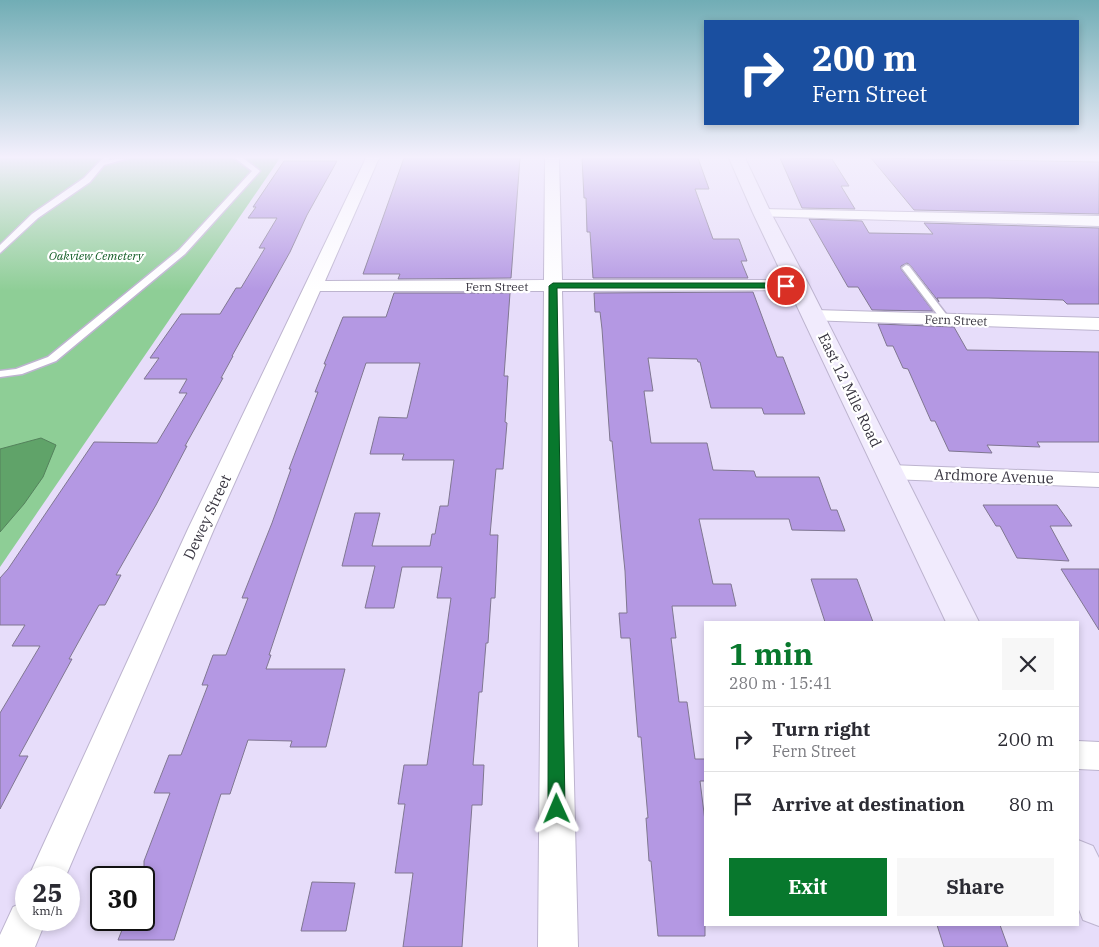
<!DOCTYPE html>
<html lang="en">
<head>
<meta charset="utf-8">
<style>
  body { margin:0; font-family:"IBM Plex Serif",serif; background:#f7f7f7; color:#2b2b33; height:100vh; display:flex; flex-direction:column; font-size:19px; white-space:nowrap }
  * { box-sizing:border-box; margin:0 }
  p { font-size:16px; color:#7c7c81 }
  .icon { flex:none; width:28px; height:28px; fill:none; stroke:currentColor; stroke-width:2; stroke-linecap:round; stroke-linejoin:round }
  .map { position:relative; flex:1; overflow:hidden }
  .side { position:absolute; left:704px; top:621px; width:375px; height:305px; display:flex; flex-direction:column; background:#fff; border-radius:0px; box-shadow:0 2px 8px #0003 }
  .side>* { flex:none }
  .banner { position:absolute; left:704px; top:20px; width:375px; height:105px; border-radius:0px; box-shadow:0 2px 8px #0003; background:#1a4fa0; color:#fff; overflow:hidden }
  .speed { position:absolute; left:15px; top:866px; display:flex; gap:10px; font-size:25px; font-weight:700; text-align:center }
  .speed>* { display:grid; place-content:center; width:65px; height:65px; border-radius:50%; background:#fff; box-shadow:0 2px 8px #0003; line-height:1 }
  .speed small { font-size:12px; font-weight:400 }
  .speed .limit { border:2px solid #111; border-radius:8px; background:#fff; color:#111 }
  .pin { position:absolute; display:grid; place-items:center; width:42px; height:42px; color:#fff; margin:-21px; border:2px solid #fff; border-radius:50%; box-shadow:0 1px 5px #0007 }
  .me { position:absolute; width:55px; margin:-28px; rotate:359deg; stroke-linejoin:round; filter:drop-shadow(0 0 4px #0008) }
  .turn { display:flex; align-items:center; gap:18px; height:105px; padding:0 25px; font-size:22px }
  .turn .icon { width:65px; height:65px; stroke-width:2.5 }
  .turn b { display:block; font-size:35px; line-height:42px }
  .round { display:grid; place-items:center; flex:none; width:52px; height:52px; border-radius:0px; background:#f7f7f7 }
  .head { display:flex; align-items:center; justify-content:space-between; height:85px; padding:0 25px }
  h1 { font-size:30px; font-weight:800; line-height:38px; color:#08782d }
  .action { display:flex; gap:10px; margin-top:auto; padding:10px 25px }
  .action a { flex:1; height:58px; border-radius:0px; background:#08782d; color:#fff; font-size:20px; font-weight:800; line-height:58px; text-align:center }
  .action a+a { background:#f7f7f7; color:#2b2b33 }
  ul { padding:0; list-style:none }
  li { display:flex; align-items:center; gap:15px; height:65px; padding:0 25px; border-top:1px solid #e1e1e2 }
  li div { flex:1 }
  li b { display:block; font-size:19px }
  li em { font-style:normal }
  .map>svg:first-child { display:block }
  .green { fill:#8ece96 }
  .water { fill:#60a369; stroke:#54825c }
  .building { fill:#b498e3; stroke:#807791 }
  .lines { fill:none; stroke-linecap:round; stroke-linejoin:round }
  .service-casing { stroke:#bdb4cf; stroke-width:3 }
  .minor-casing { stroke:#bdb4cf; stroke-width:2 }
  .secondary-casing { stroke:#bdb4cf; stroke-width:2 }
  .service { fill:#fff; fill-rule:evenodd }
  .minor { fill:#fff; fill-rule:evenodd }
  .secondary { fill:#f1ebfd; fill-rule:evenodd }
  .route { fill:#08782d; stroke:#054e1d }
  .labels { text-anchor:middle; dominant-baseline:central; stroke-width:4.5; stroke-linejoin:round; paint-order:stroke }
  .far-park-label { font-size:12px; font-style:italic; fill:#125c25; stroke:#fff }
  .far-street-label { font-size:12px; fill:#37343f; stroke:#fff }
  .street-label { font-size:15px; fill:#37343f; stroke:#fff }
</style>
</head>
<body>
<div class="map">
<svg width="1099" height="947" viewBox="0 0 1099 947">
  <rect width="100%" height="100%" fill="#e7ddfa"/>
  <path class="green" d="M 0,158 L 280,158 L 0,567 Z"/>
  <path class="water" d="M 41,438 L 56,445 L 43,477 L 24,504 L 0,532 L 0,449 Z"/>
  <g class="building">
    <path d="M 404,158 L 520,158 L 511,278 L 398,279 L 400,274 L 363,274 Z"/>
    <path d="M 582,158 L 698,158 L 709,189 L 695,189 L 713,239 L 739,239 L 747,261 L 741,261 L 748,278 L 593,278 L 590,232 L 587,232 L 586,198 L 584,198 Z"/>
    <path d="M 780,158 L 832,159 L 849,186 L 841,186 L 855,209 L 802,208 Z"/>
    <path d="M 871,158 L 1099,162 L 1099,214 L 914,210 Z"/>
    <path d="M 284,161 L 337,161 L 307,215 L 290,252 L 232,356 L 233,356 L 221,378 L 223,378 L 185,446 L 187,446 L 156,505 L 116,575 L 121,575 L 105,605 L 99,605 L 69,659 L 72,659 L 19,756 L 28,756 L 0,809 L 0,713 L 40,646 L 12,646 L 25,625 L 0,625 L 0,578 L 8,569 L 94,442 L 157,443 L 187,393 L 179,393 L 187,379 L 144,379 L 159,358 L 150,358 L 181,314 L 220,314 L 236,288 L 241,288 L 265,248 L 259,248 L 277,218 L 248,218 L 256,207 L 253,207 Z"/>
    <path d="M 809,219 L 862,221 L 869,233 L 933,234 L 924,223 L 1099,228 L 1099,304 L 1067,304 L 1063,300 L 988,298 L 937,298 L 939,302 L 910,265 L 907,263 L 901,266 L 901,269 L 933,311 L 872,310 L 858,287 L 848,287 Z"/>
    <path d="M 753,292 L 777,357 L 783,357 L 805,414 L 764,414 L 762,408 L 711,408 L 700,362 L 698,362 L 697,359 L 648,358 L 653,391 L 644,391 L 651,443 L 707,443 L 713,470 L 754,471 L 756,477 L 819,477 L 831,510 L 837,510 L 845,531 L 792,530 L 789,519 L 699,519 L 713,584 L 731,584 L 736,606 L 672,606 L 676,638 L 671,638 L 679,702 L 687,702 L 695,759 L 705,759 L 705,781 L 700,781 L 705,821 L 705,936 L 658,936 L 651,861 L 649,861 L 646,818 L 648,818 L 641,737 L 638,737 L 630,638 L 621,638 L 619,613 L 627,613 L 625,571 L 612,441 L 610,441 L 602,329 L 600,312 L 595,312 L 594,293 Z"/>
    <path d="M 394,293 L 510,293 L 504,376 L 508,376 L 505,422 L 507,423 L 503,469 L 496,469 L 490,535 L 498,535 L 495,598 L 491,598 L 488,643 L 486,643 L 482,692 L 479,692 L 473,765 L 484,765 L 482,805 L 472,805 L 462,947 L 403,947 L 413,873 L 395,873 L 405,804 L 398,804 L 404,765 L 427,765 L 451,598 L 437,598 L 442,567 L 402,567 L 394,608 L 365,608 L 375,566 L 342,566 L 355,513 L 380,513 L 372,546 L 430,546 L 432,534 L 435,534 L 440,506 L 448,506 L 454,460 L 402,460 L 404,454 L 370,454 L 379,417 L 407,418 L 420,363 L 366,363 L 269,655 L 271,655 L 266,669 L 345,669 L 326,747 L 290,747 L 292,741 L 248,740 L 230,794 L 221,794 L 174,940 L 118,940 L 126,920 L 144,920 L 144,861 L 170,793 L 154,793 L 169,755 L 181,755 L 208,685 L 202,685 L 213,655 L 226,655 L 248,598 L 242,598 L 272,523 L 291,469 L 289,469 L 318,392 L 315,392 L 326,364 L 324,364 L 343,317 L 386,317 Z"/>
    <path d="M 878,324 L 954,327 L 967,350 L 1099,352 L 1099,442 L 1037,442 L 1040,447 L 987,445 L 992,453 L 949,451 L 935,421 L 931,421 L 908,369 L 903,368 L 893,346 L 887,346 Z"/>
    <path d="M 983,505 L 1057,505 L 1072,526 L 1050,526 L 1069,561 L 1017,558 L 1000,526 L 996,526 Z"/>
    <path d="M 1061,569 L 1099,569 L 1099,630 Z"/>
    <path d="M 811,579 L 857,579 L 873,622 L 825,622 Z"/>
    <path d="M 312,882 L 355,883 L 346,931 L 301,931 Z"/>
    <path d="M 937,925 L 1000,925 L 1008,947 L 944,947 Z"/>
  </g>
  <g class="lines">
    <defs>
      <g id="service">
        <path d="M 103,158 L 110,158 L 109,160 L 129,158 L 104,165 L 90,182 L 38,218 L 0,253 L 0,245 L 32,214 L 84,178 Z"/>
        <path d="M 235,158 L 243,158 L 260,171 L 185,254 L 56,361 L 22,374 L 0,377 L 0,371 L 16,369 L 48,357 L 179,250 L 252,171 Z"/>
        <path d="M 906,265 L 909,266 L 949,318 L 949,322 L 943,322 L 902,268 Z"/>
      </g>
      <g id="minor">
        <path d="M 366,158 L 379,158 L 325,281 L 544,280 L 545,158 L 559,158 L 562,280 L 799,280 L 805,281 L 808,285 L 805,289 L 799,290 L 562,291 L 578,947 L 538,947 L 544,291 L 320,291 L 214,529 L 65,878 L 28,878 L 188,529 Z"/>
        <path d="M 762,209 L 1099,216 L 1099,226 L 757,216 L 755,213 L 757,210 Z"/>
        <path d="M 814,310 L 1099,318 L 1099,330 L 807,320 L 805,316 L 807,312 Z"/>
        <path d="M 890,465 L 1099,473 L 1099,487 L 890,479 L 882,477 L 878,472 L 882,467 Z"/>
        <path d="M 1078,741 L 1099,742 L 1099,770 L 1078,769 Z"/>
        <path d="M 26,901 L 26,920 L 46,920 L 35,947 L 0,947 L 0,935 L 13,907 Z"/>
      </g>
      <g id="secondary">
        <path d="M 729,158 L 745,158 L 771,213 L 809,285 L 979,622 L 946,622 L 753,213 Z"/>
        <path d="M 1078,840 L 1093,846 L 1099,858 L 1099,926 L 1083,920 L 1078,907 Z"/>
      </g>
    </defs>
    <use href="#service" class="service-casing"/>
    <use href="#minor" class="minor-casing"/>
    <use href="#secondary" class="secondary-casing"/>
    <use href="#service" class="service"/>
    <use href="#minor" class="minor"/>
    <use href="#secondary" class="secondary"/>
  </g>
  <linearGradient id="sky" x2="0" y2="1"><stop stop-color="#71adb5"/><stop offset="0.54" stop-color="#f4f0fd"/><stop offset="1" stop-color="#f4f0fd" stop-opacity="0"/></linearGradient>
  <rect width="1099" height="291" fill="url(#sky)"/>
  <path class="route" d="M 553,283 L 786,283 L 790,286 L 786,288 L 557,288 L 565,809 L 563,814 L 557,816 L 551,814 L 548,809 L 549,286 Z"/>
  <g class="labels">
    <g class="far-park-label">
      <text x="96" y="255">Oakview Cemetery</text>
    </g>
    <g class="far-street-label">
      <text x="497" y="286">Fern Street</text>
      <text transform="translate(956 320) rotate(2)">Fern Street</text>
    </g>
    <g class="street-label">
      <text transform="translate(850 390) rotate(64)">East 12 Mile Road</text>
      <text transform="translate(994 476) rotate(2)">Ardmore Avenue</text>
      <text transform="translate(207 517) rotate(-65)">Dewey Street</text>
    </g>
  </g>
</svg>
<div class="speed"><div>25<small>km/h</small></div><div class="limit">30</div></div>
<div class="pin" style="left:786px;top:286px;background:#d93025"><svg class="icon" aria-label="arrive" viewBox="0 0 24 24"><path d="M6 21V4h12l-3 4 3 4H6"/></svg></div>
<svg class="me" style="left:557px;top:809px" viewBox="-20 -20 40 40"><path d="M0-17L14 15 0 8-14 15z" fill="#08782d" stroke="#fff" stroke-width="4"/></svg>
<div class="banner">
<div class="turn"><svg class="icon" aria-label="right" viewBox="0 0 24 24"><path d="M7 20v-9h11M14 6l5 5-5 5"/></svg><div><b>200 m</b>Fern Street</div></div>
</div>
<section class="side">
<div class="head"><div><h1>1 min</h1><p>280 m · 15:41</p></div><a class="round"><svg class="icon" aria-label="close" viewBox="0 0 24 24"><path d="M6 6l12 12M18 6L6 18"/></svg></a></div>
<ul>
<li><svg class="icon" aria-label="right" viewBox="0 0 24 24"><path d="M7 20v-9h11M14 6l5 5-5 5"/></svg><div><b>Turn right</b><p>Fern Street</p></div><em>200 m</em></li>
<li><svg class="icon" aria-label="arrive" viewBox="0 0 24 24"><path d="M6 21V4h12l-3 4 3 4H6"/></svg><div><b>Arrive at destination</b></div><em>80 m</em></li>
</ul>
<div class="action"><a>Exit</a><a>Share</a></div>
</section>
</div>
</body>
</html>
